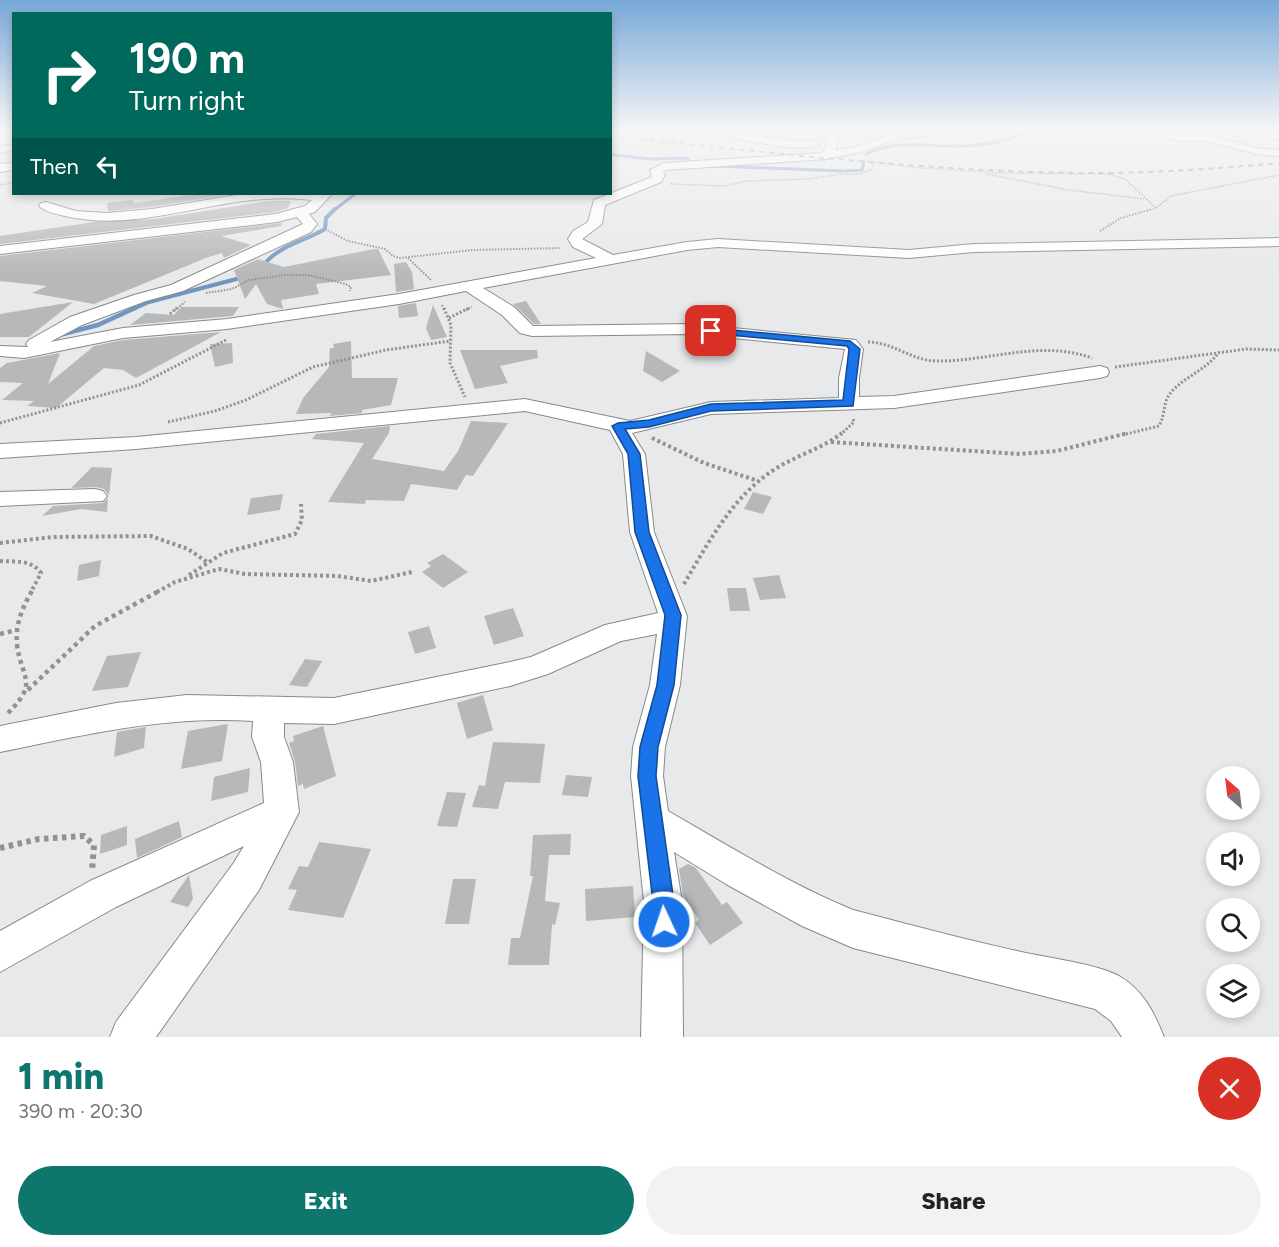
<!DOCTYPE html>
<html lang="en">
<head>
<meta charset="utf-8">
<style>
  body { margin:0; font-family:Figtree,sans-serif; background:#f2f2f2; color:#222; height:100vh; display:flex; flex-direction:column; font-size:22px; white-space:nowrap }
  * { box-sizing:border-box; margin:0 }
  p { font-size:20px; color:#767676 }
  .icon { flex:none; width:33px; height:33px; fill:none; stroke:currentColor; stroke-width:2; stroke-linecap:round; stroke-linejoin:round }
  .map { position:relative; height:1037px; overflow:hidden }
  .side { display:flex; flex-direction:column; background:#fff; flex:1 }
  .side>* { flex:none }
  .banner { position:absolute; left:12px; top:12px; width:600px; height:183px; border-radius:0px; box-shadow:0 3px 9px #0003; background:#00695c; color:#fff; overflow:hidden }
  .needle { width:39px; rotate:332deg }
  .tools { position:absolute; left:1206px; top:766px; display:grid; gap:12px }
  .tools a { display:grid; place-items:center; width:54px; height:54px; border-radius:50%; background:#fff; box-shadow:0 3px 9px #0003; font-size:30px }
  .pin { position:absolute; display:grid; place-items:center; width:51px; height:51px; color:#fff; margin:-26px; border-radius:12px; box-shadow:0 3px 9px #0006 }
  .me { position:absolute; width:66px; margin:-33px; rotate:357deg; stroke-linejoin:round; filter:drop-shadow(0 0 4px #0008) }
  .turn { display:flex; align-items:center; gap:21px; height:126px; padding:0 18px; font-size:27px }
  .turn .icon { width:78px; height:78px; stroke-width:2.5 }
  .turn b { display:block; font-size:42px; line-height:51px }
  .then { display:flex; align-items:center; height:57px; padding:0 18px; background:#0003; gap:12px; font-size:22px }
  .round { display:grid; place-items:center; flex:none; width:63px; height:63px; border-radius:32px; background:#f2f2f2 }
  .head { display:flex; align-items:center; justify-content:space-between; height:102px; padding:0 18px }
  h1 { font-size:36px; font-weight:800; line-height:45px; color:#0f766e }
  .cta { display:flex; gap:12px; margin-top:auto; padding:12px 18px }
  .cta a { flex:1; height:69px; border-radius:36px; background:#0f766e; color:#fff; font-size:24px; font-weight:800; line-height:69px; text-align:center }
  .cta a+a { background:#f2f2f2; color:#222 }
  .map>svg:first-child { display:block }
  .lines { fill:none; stroke-linecap:round; stroke-linejoin:round }
  .stream-far2 { stroke:#7195c1; stroke-width:3 }
  .stream-far1 { stroke:#7195c1; stroke-width:4 }
  .stream { stroke:#7195c1; stroke-width:4.5 }
  .building { fill:#b7b8b9 }
  .minor-casing { stroke:#88898a; stroke-width:2 }
  .path-far5 { stroke:#919292; stroke-width:1.5; stroke-dasharray:1.5 1.5; stroke-linecap:butt }
  .path-far4 { stroke:#919292; stroke-width:2; stroke-dasharray:1.5 1.5; stroke-linecap:butt }
  .path-far3 { stroke:#919292; stroke-width:3; stroke-dasharray:2 2; stroke-linecap:butt }
  .path-far2 { stroke:#919292; stroke-width:4; stroke-dasharray:3 3; stroke-linecap:butt }
  .path-far1 { stroke:#919292; stroke-width:4.5; stroke-dasharray:4 4; stroke-linecap:butt }
  .path { stroke:#919292; stroke-width:6; stroke-dasharray:4.5 4.5; stroke-linecap:butt }
  .minor { fill:#fff; fill-rule:evenodd }
  .rail { stroke:#8a8b8b; stroke-width:2; stroke-dasharray:5 5; stroke-linecap:butt }
  .route { fill:#1a73e8; stroke:#114b97; stroke-width:1.5 }
</style>
</head>
<body>
<div class="map">
<svg width="1279" height="1037" viewBox="0 0 1279 1037">
  <rect width="100%" height="100%" fill="#e8e9ea"/>
  <g class="lines">
    <g class="stream-far2">
      <path d="M 610,150 L 614,155 L 651,159 L 687,158 L 692,165 L 695,165"/>
      <path d="M 866,154 C 898,138 933,148 967,146 C 980,145 996,143 1009,139 C 1018,136 1025,132 1035,131"/>
      <path d="M 714,166 L 844,171 L 862,170 L 864,162"/>
      <path d="M 333,211 L 355,194"/>
    </g>
    <g class="stream-far1">
      <path d="M 263,266 C 277,246 305,241 325,229 L 326,218 L 335,209"/>
      <path d="M 131,310 L 149,302 L 244,277"/>
    </g>
    <path class="stream" d="M 63,334 L 98,325 L 135,308"/>
  </g>
  <g class="building">
    <path d="M 198,194 L 232,194 L 152,207 L 108,211 L 107,203 L 133,200 L 134,203 Z"/>
    <path d="M 269,201 L 291,201 L 288,208 L 276,212 L 0,244 L 0,236 L 94,222 L 154,219 Z"/>
    <path d="M 282,223 L 281,226 L 221,236 L 251,245 L 224,258 L 222,253 L 206,258 L 94,304 L 32,293 L 47,286 L 0,281 L 0,256 Z"/>
    <path d="M 374,249 L 378,249 L 391,275 L 316,284 L 319,294 L 281,300 L 283,309 L 267,304 L 256,284 L 245,299 L 234,270 L 258,259 L 284,267 Z"/>
    <path d="M 406,262 L 412,272 L 414,289 L 396,292 L 394,264 Z"/>
    <path d="M 526,301 L 541,324 L 534,324 L 513,304 Z"/>
    <path d="M 73,302 L 29,337 L 0,337 L 0,314 Z"/>
    <path d="M 416,303 L 418,316 L 399,318 L 398,306 Z"/>
    <path d="M 433,305 L 447,337 L 431,340 L 426,328 Z"/>
    <path d="M 181,307 L 239,307 L 233,316 L 130,325 L 146,313 L 174,315 Z"/>
    <path d="M 221,332 L 136,378 L 123,370 L 104,368 L 56,408 L 27,406 L 34,401 L 2,400 L 23,383 L 0,382 L 0,368 L 7,363 L 60,353 L 48,384 L 94,346 L 123,340 Z"/>
    <path d="M 351,341 L 352,378 L 398,378 L 391,405 L 362,410 L 362,413 L 329,416 L 332,413 L 296,414 L 303,398 L 329,367 L 330,348 L 334,348 L 333,344 Z"/>
    <path d="M 232,343 L 233,363 L 215,367 L 210,344 Z"/>
    <path d="M 460,350 L 537,350 L 538,358 L 500,366 L 508,383 L 475,389 Z"/>
    <path d="M 646,351 L 680,371 L 662,382 L 643,371 Z"/>
    <path d="M 471,421 L 508,423 L 473,476 L 466,475 L 457,490 L 411,484 L 404,501 L 366,500 L 365,504 L 328,502 L 364,443 L 312,439 L 316,434 L 390,426 L 389,433 L 372,459 L 444,471 L 458,451 Z"/>
    <path d="M 92,467 L 112,468 L 109,495 L 104,489 L 96,487 L 71,488 Z"/>
    <path d="M 753,492 L 772,497 L 763,514 L 744,509 Z"/>
    <path d="M 283,494 L 280,510 L 247,515 L 251,498 Z"/>
    <path d="M 108,498 L 107,512 L 81,509 L 42,516 L 53,506 L 103,503 Z"/>
    <path d="M 443,554 L 468,572 L 443,588 L 422,572 L 431,566 L 427,563 Z"/>
    <path d="M 101,560 L 99,576 L 77,581 L 79,565 Z"/>
    <path d="M 779,575 L 786,598 L 760,600 L 753,578 Z"/>
    <path d="M 727,588 L 746,588 L 750,611 L 730,611 Z"/>
    <path d="M 513,608 L 524,636 L 494,645 L 484,616 Z"/>
    <path d="M 429,626 L 436,648 L 415,654 L 408,632 Z"/>
    <path d="M 141,652 L 128,687 L 92,691 L 107,656 Z"/>
    <path d="M 305,659 L 322,661 L 307,687 L 289,685 Z"/>
    <path d="M 483,695 L 493,730 L 467,739 L 457,703 Z"/>
    <path d="M 228,724 L 222,761 L 181,769 L 188,731 Z"/>
    <path d="M 323,726 L 336,776 L 304,789 L 303,784 L 298,786 L 295,762 L 289,743 L 294,741 L 293,736 Z"/>
    <path d="M 146,727 L 144,748 L 114,757 L 117,732 Z"/>
    <path d="M 493,742 L 545,744 L 540,783 L 505,782 L 498,809 L 472,807 L 479,785 L 485,786 Z"/>
    <path d="M 250,768 L 248,792 L 211,801 L 214,777 Z"/>
    <path d="M 566,775 L 592,777 L 588,797 L 562,795 Z"/>
    <path d="M 447,792 L 466,793 L 457,827 L 437,826 Z"/>
    <path d="M 179,821 L 182,837 L 137,858 L 135,839 Z"/>
    <path d="M 127,826 L 127,845 L 100,854 L 101,835 Z"/>
    <path d="M 571,834 L 570,855 L 549,855 L 545,901 L 560,903 L 555,925 L 552,924 L 549,965 L 508,965 L 511,938 L 520,938 L 533,876 L 530,876 L 533,835 Z"/>
    <path d="M 319,842 L 371,849 L 343,918 L 288,910 L 297,890 L 288,889 L 299,866 L 308,867 Z"/>
    <path d="M 688,864 L 696,868 L 722,905 L 727,902 L 743,923 L 710,945 L 695,923 L 699,920 L 683,896 L 679,869 Z"/>
    <path d="M 189,875 L 193,899 L 188,907 L 170,902 Z"/>
    <path d="M 453,879 L 476,879 L 469,924 L 445,924 Z"/>
    <path d="M 633,886 L 635,917 L 586,921 L 585,889 Z"/>
  </g>
  <g class="lines">
    <defs>
      <g id="minor">
        <path d="M 711,131 C 737,129 762,138 788,140 C 798,142 812,138 821,144 C 807,155 736,138 716,134 Z"/>
        <path d="M 827,131 L 837,131 L 836,150 L 851,148 L 901,132 L 959,131 L 954,134 L 902,138 L 857,153 L 826,159 L 666,170 L 663,172 L 665,175 L 661,182 L 605,205 L 602,224 L 582,239 L 613,255 L 687,242 L 718,239 L 909,250 L 974,244 L 1279,238 L 1279,246 L 974,252 L 909,258 L 718,247 L 687,250 L 483,288 L 514,307 L 533,326 L 691,324 L 856,340 L 863,349 L 859,378 L 859,397 L 894,396 L 1100,366 L 1107,368 L 1109,372 L 1107,376 L 1100,378 L 894,408 L 711,414 L 632,433 L 645,454 L 654,532 L 687,616 L 680,685 L 665,747 L 663,776 L 668,811 C 729,846 788,883 853,910 C 908,924 962,939 1017,951 C 1046,958 1094,963 1119,976 C 1143,990 1154,1012 1164,1037 L 1122,1037 L 1111,1021 L 1095,1009 L 853,948 L 802,926 L 726,884 L 674,852 L 682,902 L 683,1037 L 641,1037 L 644,902 L 631,776 L 633,747 L 650,685 L 657,634 L 621,641 L 548,674 L 510,686 L 334,724 L 284,723 L 284,737 L 293,762 L 299,812 L 259,890 L 156,1037 L 110,1037 L 116,1022 L 233,864 L 244,846 L 116,907 L 0,972 L 0,931 L 90,881 L 264,803 L 261,762 L 252,737 L 253,721 C 166,715 84,735 0,752 L 0,726 L 116,703 L 187,695 L 334,698 L 510,662 L 531,657 L 605,625 L 658,613 L 630,532 L 623,454 L 610,430 L 525,411 L 136,449 L 0,458 L 0,444 L 136,437 L 525,399 L 630,421 L 711,402 L 839,398 L 839,378 L 845,349 L 691,334 L 532,336 L 520,333 L 502,315 L 466,291 L 399,304 L 227,329 L 123,338 L 24,358 L 0,356 L 0,346 L 28,347 L 26,344 L 29,340 L 70,317 L 134,295 L 171,285 L 303,224 L 297,217 L 277,222 L 0,254 L 0,246 L 276,214 L 305,206 L 312,200 C 289,197 266,198 243,201 C 184,209 124,230 65,216 C 56,214 45,212 39,206 L 41,203 L 46,202 L 76,211 L 106,213 L 152,209 L 243,194 L 332,194 L 315,212 L 309,214 L 317,224 L 311,232 L 183,291 L 146,301 L 82,325 L 50,342 L 123,328 L 227,319 L 399,294 L 596,258 L 573,247 L 568,239 L 573,231 L 588,222 L 594,200 L 652,177 L 650,170 L 664,163 L 822,153 L 826,147 Z"/>
        <path d="M 1159,131 C 1172,130 1184,137 1198,136 C 1208,136 1215,131 1227,131 L 1217,137 L 1256,148 L 1279,150 L 1279,156 L 1256,154 L 1207,141 L 1178,141 L 1164,136 Z"/>
        <path d="M 1235,131 L 1259,131 L 1279,134 L 1279,140 L 1240,134 Z"/>
        <path d="M 14,144 L 14,150 L 0,153 L 0,147 Z"/>
        <path d="M 14,163 L 14,170 L 0,172 L 0,164 Z"/>
        <path d="M 95,489 L 103,491 L 107,496 L 103,501 L 0,506 L 0,492 Z"/>
      </g>
    </defs>
    <use href="#minor" class="minor-casing"/>
    <g class="path-far5">
      <path d="M 867,161 L 919,168 L 1002,173 L 1108,174 L 1125,179 L 1156,208"/>
      <path d="M 831,167 C 843,178 861,176 874,168 L 871,162"/>
      <path d="M 986,174 L 1069,190 L 1144,199"/>
      <path d="M 670,184 L 725,186 L 746,181 L 808,179 L 842,174"/>
      <path d="M 0,185 L 14,183"/>
      <path d="M 1147,211 L 1156,208 L 1171,196 L 1279,175"/>
    </g>
    <g class="path-far4">
      <path d="M 325,229 L 348,241 L 385,249 L 393,256 L 400,258 L 473,250 L 561,248"/>
      <path d="M 1100,231 L 1121,218 L 1152,209"/>
      <path d="M 408,258 L 431,280"/>
      <path d="M 206,293 L 232,289 L 249,280 L 285,275 L 308,275 L 346,284 L 351,287 L 350,291"/>
      <path d="M 442,305 L 444,310"/>
      <path d="M 175,310 L 185,302"/>
      <path d="M 466,310 L 472,307"/>
    </g>
    <g class="path-far3">
      <path d="M 444,308 L 451,325 L 450,363 L 465,397"/>
      <path d="M 170,314 L 177,308"/>
      <path d="M 449,318 L 469,308"/>
      <path d="M 868,342 C 892,342 911,360 935,361 C 989,362 1039,339 1092,358"/>
      <path d="M 1115,367 L 1246,349 L 1279,350"/>
      <path d="M 168,422 L 215,411 L 246,400 L 313,367 L 386,350 L 450,341"/>
      <path d="M 0,423 L 139,385 L 226,340"/>
      <path d="M 840,435 L 854,422 L 853,419"/>
      <path d="M 1122,435 L 1159,426 C 1165,416 1163,404 1169,395 C 1182,377 1206,371 1219,352"/>
    </g>
    <g class="path-far2">
      <path d="M 652,438 L 704,463 L 758,481"/>
      <path d="M 831,442 L 1020,454 L 1057,451 L 1128,433"/>
      <path d="M 0,543 L 53,537 L 151,536 L 188,549 L 207,562"/>
      <path d="M 0,561 C 15,562 31,559 41,573 L 31,592"/>
      <path d="M 189,575 L 223,553 L 295,534 L 302,520 L 301,504"/>
      <path d="M 684,584 C 708,543 732,498 772,471 C 794,456 820,450 842,433"/>
      <path d="M 157,592 L 175,582 L 219,569 L 245,574 L 338,576 L 371,581 L 412,572"/>
    </g>
    <g class="path-far1">
      <path d="M 0,634 L 16,630"/>
      <path d="M 28,690 L 95,626 L 159,591"/>
      <path d="M 8,713 C 39,682 22,680 17,645 C 15,625 22,608 32,591"/>
    </g>
    <path class="path" d="M 0,848 L 39,839 L 84,836 L 94,845 L 92,871"/>
    <use href="#minor" class="minor"/>
    <path class="rail" d="M 610,136 C 777,153 944,174 1112,173 C 1168,172 1223,168 1279,163"/>
  </g>
  <linearGradient id="sky" x2="0" y2="1"><stop stop-color="#78a8d8"/><stop offset="0.47" stop-color="#f5f5f6"/><stop offset="1" stop-color="#f5f5f6" stop-opacity="0"/></linearGradient>
  <rect width="1279" height="276" fill="url(#sky)"/>
  <path class="route" d="M 711,328 L 850,341 L 860,349 L 853,406 L 711,411 L 649,427 L 625,429 L 640,454 L 649,532 L 681,615 L 674,685 L 658,747 L 656,776 L 674,902 L 675,922 L 671,930 L 664,933 L 656,930 L 653,922 L 653,902 L 638,776 L 640,747 L 657,685 L 665,615 L 635,532 L 628,454 L 612,426 L 618,423 L 649,420 L 711,404 L 843,400 L 849,349 L 847,346 L 708,333 L 706,331 Z"/>
</svg>
<div class="tools">
<a><svg class="needle" viewBox="-14 -14 28 28"><path d="M0-13l5 13h-10z" fill="#e53935"/><path d="M0 13l5-13h-10z" fill="#767676"/></svg></a>
<a><svg class="icon" aria-label="sound" viewBox="0 0 24 24"><path d="M4 9h4l5-4v14l-5-4H4zM17 9q2 3 0 6"/></svg></a>
<a><svg class="icon" aria-label="search" viewBox="0 0 24 24"><circle cx="10" cy="10" r="6"/><path d="M15 15l6 6"/></svg></a>
<a><svg class="icon" aria-label="layers" viewBox="0 0 24 24"><path d="M12 4l9 5-9 5-9-5zM3 14l9 5 9-5"/></svg></a>
</div>
<div class="pin" style="left:711px;top:331px;background:#d93025"><svg class="icon" aria-label="arrive" viewBox="0 0 24 24"><path d="M6 21V4h12l-3 4 3 4H6"/></svg></div>
<svg class="me" style="left:664px;top:922px" viewBox="-20 -20 40 40"><circle r="17" fill="#1a73e8" stroke="#fff" stroke-width="3"/><path d="M0-11L8 9 0 5-8 9z" fill="#fff"/></svg>
<div class="banner">
<div class="turn"><svg class="icon" aria-label="right" viewBox="0 0 24 24"><path d="M7 20v-9h11M14 6l5 5-5 5"/></svg><div><b>190 m</b>Turn right</div></div>
<div class="then">Then<svg class="icon" aria-label="left" viewBox="0 0 24 24"><path d="M17 20v-9H6M10 6l-5 5 5 5"/></svg></div>
</div>
</div>
<section class="side">
<div class="head"><div><h1>1 min</h1><p>390 m · 20:30</p></div><a class="round" style="background:#d93025;color:#fff"><svg class="icon" aria-label="close" viewBox="0 0 24 24"><path d="M6 6l12 12M18 6L6 18"/></svg></a></div>
<div class="cta"><a>Exit</a><a>Share</a></div>
</section>
</body>
</html>
